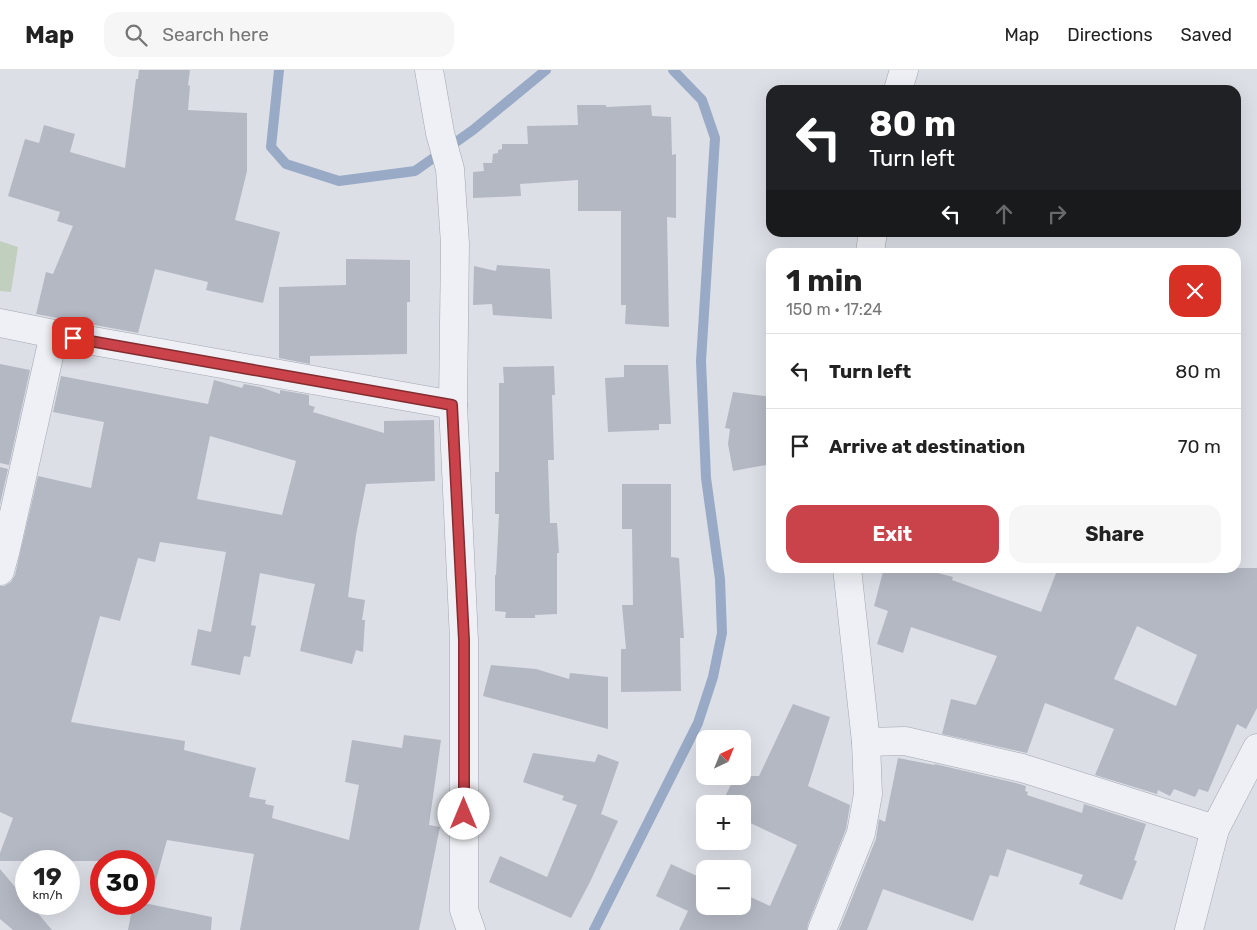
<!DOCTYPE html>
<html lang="en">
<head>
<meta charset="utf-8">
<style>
  body { margin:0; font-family:Rubik,sans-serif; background:#f6f6f6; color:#222; height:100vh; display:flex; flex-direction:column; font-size:19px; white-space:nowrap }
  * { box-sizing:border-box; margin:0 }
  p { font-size:16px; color:#767676 }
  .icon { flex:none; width:28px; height:28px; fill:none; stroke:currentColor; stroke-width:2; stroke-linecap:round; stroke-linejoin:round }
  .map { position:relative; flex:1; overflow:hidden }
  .side { position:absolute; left:766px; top:178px; width:475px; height:325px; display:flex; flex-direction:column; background:#fff; border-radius:15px; box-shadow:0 5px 20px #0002 }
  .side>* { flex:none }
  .guide { position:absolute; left:766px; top:15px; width:475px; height:152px; border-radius:15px; box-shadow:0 5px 20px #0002; background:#202124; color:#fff; overflow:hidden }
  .needle { width:32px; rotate:43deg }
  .buttons { position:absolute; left:696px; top:660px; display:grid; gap:10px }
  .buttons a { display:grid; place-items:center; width:55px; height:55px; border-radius:10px; background:#fff; box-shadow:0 5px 20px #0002; font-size:25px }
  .speed { position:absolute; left:15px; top:780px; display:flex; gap:10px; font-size:25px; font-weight:700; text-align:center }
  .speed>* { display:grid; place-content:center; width:65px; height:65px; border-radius:50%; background:#fff; box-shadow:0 5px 20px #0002; line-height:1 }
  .speed small { font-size:12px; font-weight:400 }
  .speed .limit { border:8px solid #d22; background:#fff; color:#111 }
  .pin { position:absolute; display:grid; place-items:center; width:42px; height:42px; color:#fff; margin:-21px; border-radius:10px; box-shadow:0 2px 8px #0006 }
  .me { position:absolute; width:55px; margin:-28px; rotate:0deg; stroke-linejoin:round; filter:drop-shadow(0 0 4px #0008) }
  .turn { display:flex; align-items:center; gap:18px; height:105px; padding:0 20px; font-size:22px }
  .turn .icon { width:65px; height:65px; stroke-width:2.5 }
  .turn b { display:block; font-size:35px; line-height:42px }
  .lanes { display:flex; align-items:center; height:48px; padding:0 20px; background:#0003; justify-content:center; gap:25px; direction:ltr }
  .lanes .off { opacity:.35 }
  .round { display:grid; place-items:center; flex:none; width:52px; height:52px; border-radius:15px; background:#f6f6f6 }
  .headline { display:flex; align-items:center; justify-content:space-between; height:85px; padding:0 20px }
  h1 { font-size:30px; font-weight:700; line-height:38px }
  .button { display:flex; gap:10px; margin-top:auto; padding:10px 20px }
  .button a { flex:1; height:58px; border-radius:15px; background:#ca434a; color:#fff; font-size:20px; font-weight:700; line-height:58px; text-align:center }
  .button a+a { background:#f6f6f6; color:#222 }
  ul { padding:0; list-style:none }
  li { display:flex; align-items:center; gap:15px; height:75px; padding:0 20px; border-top:1px solid #e0e0e0 }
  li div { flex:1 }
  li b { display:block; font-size:19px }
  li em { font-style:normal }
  header { display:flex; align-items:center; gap:30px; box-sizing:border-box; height:70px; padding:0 25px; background:#fff; border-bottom:1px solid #e0e0e0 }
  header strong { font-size:24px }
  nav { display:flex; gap:28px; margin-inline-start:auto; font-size:18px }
  .search { width:350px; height:45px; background:#f6f6f6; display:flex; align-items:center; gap:12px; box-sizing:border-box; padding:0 18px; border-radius:15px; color:#767676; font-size:19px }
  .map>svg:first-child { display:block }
  .green { fill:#c1d0be }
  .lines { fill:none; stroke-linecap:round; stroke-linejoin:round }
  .stream { stroke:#98aac6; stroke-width:10 }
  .building { fill:#b4b8c3; fill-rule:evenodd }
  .street-casing { stroke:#a2a6b0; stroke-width:29 }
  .street { stroke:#eff0f5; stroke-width:28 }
  .route-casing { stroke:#832c30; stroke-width:12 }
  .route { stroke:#ca434a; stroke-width:9 }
</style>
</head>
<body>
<header>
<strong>Map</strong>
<div class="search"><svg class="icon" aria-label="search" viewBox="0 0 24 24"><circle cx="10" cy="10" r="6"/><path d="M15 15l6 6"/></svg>Search here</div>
<nav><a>Map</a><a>Directions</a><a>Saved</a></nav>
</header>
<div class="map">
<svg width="1257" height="860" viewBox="0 0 1257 860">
  <rect width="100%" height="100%" fill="#dcdfe6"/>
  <path class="green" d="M 0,171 L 18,177 L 11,222 L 0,221 Z"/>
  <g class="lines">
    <g class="stream">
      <path d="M 279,0 L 271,77 L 286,94 L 339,111 L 415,101 L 473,60 L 546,0"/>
      <path d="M 594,860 L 698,653 L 713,607 L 722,563 L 720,509 L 706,408 L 701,291 L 715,68 L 702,30 L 673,0"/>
    </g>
  </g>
  <g class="building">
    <path d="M 139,0 L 190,0 L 188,15 L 190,16 L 188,40 L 247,43 L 247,101 L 235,150 L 280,162 L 263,233 L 206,220 L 208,212 L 155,199 L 138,263 L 36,244 L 46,202 L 53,204 L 73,156 L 57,151 L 60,142 L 8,126 L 25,69 L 39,73 L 44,55 L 75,64 L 70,82 L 125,98 L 136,9 L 138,9 Z"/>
    <path d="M 577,35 L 606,35 L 606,37 L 651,35 L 652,46 L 671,47 L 672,85 L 676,84 L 676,148 L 667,147 L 669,257 L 625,254 L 626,235 L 621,235 L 621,141 L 578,141 L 578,110 L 520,114 L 521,126 L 473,128 L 473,102 L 484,101 L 483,93 L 492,93 L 493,84 L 498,83 L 498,80 L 502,79 L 502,74 L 528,74 L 527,56 L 578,55 Z"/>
    <path d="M 346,189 L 410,190 L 410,232 L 407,232 L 407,284 L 310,286 L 310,294 L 279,288 L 279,217 L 346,215 Z"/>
    <path d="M 497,195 L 550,199 L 552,249 L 493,245 L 492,234 L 473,235 L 474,196 L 496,201 Z"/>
    <path d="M 0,294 L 30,300 L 9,395 L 0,393 Z"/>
    <path d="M 624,295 L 668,295 L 671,354 L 659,354 L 659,360 L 608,362 L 605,308 L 624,307 Z"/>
    <path d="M 554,296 L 555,325 L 552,325 L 554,390 L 548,390 L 550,453 L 557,453 L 559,483 L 557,483 L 557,544 L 535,545 L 535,548 L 505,548 L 506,542 L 495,541 L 495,505 L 496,505 L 499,444 L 495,444 L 495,402 L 499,402 L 499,313 L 504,313 L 503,297 Z"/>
    <path d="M 61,306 L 208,334 L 214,310 L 242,318 L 244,314 L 260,317 L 280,324 L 280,320 L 309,325 L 309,335 L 315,337 L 313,342 L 384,363 L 384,351 L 434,350 L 435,411 L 366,414 L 356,465 L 348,527 L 365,530 L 362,550 L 365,550 L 363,582 L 356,580 L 352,594 L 300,581 L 315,514 L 260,503 L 251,555 L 256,556 L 250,587 L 244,586 L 240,605 L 191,595 L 198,559 L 211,562 L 226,482 L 160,472 L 155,492 L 138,488 L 120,551 L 100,546 L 71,652 L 185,671 L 184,680 L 256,698 L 249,727 L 266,730 L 265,734 L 274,736 L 272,748 L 349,770 L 359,715 L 345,712 L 352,670 L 402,678 L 404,665 L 441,670 L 429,755 L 440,757 L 419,860 L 240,860 L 254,784 L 167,770 L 154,817 L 144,813 L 144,791 L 0,791 L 0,783 L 13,748 L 0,742 L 0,516 L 4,516 L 11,512 L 15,505 L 38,406 L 91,418 L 104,352 L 53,342 ZM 210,366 L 296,391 L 282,445 L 197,429 Z"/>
    <path d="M 733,322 L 771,327 L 771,394 L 733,401 L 728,374 L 730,359 L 725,358 Z"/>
    <path d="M 0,397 L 8,399 L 0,434 Z"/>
    <path d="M 622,414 L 671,414 L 671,487 L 679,488 L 684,568 L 680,568 L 681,621 L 621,622 L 621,579 L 626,579 L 622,535 L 633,535 L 632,459 L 622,459 Z"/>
    <path d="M 884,498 L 919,498 L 953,507 L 952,510 L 1041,542 L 1058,498 L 1257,498 L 1257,638 L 1246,659 L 1237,654 L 1208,722 L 1199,719 L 1195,727 L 1174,719 L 1170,726 L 1158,720 L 1157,724 L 1095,705 L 1114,659 L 1045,633 L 1027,683 L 942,664 L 951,629 L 976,635 L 997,586 L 911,557 L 903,583 L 877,574 L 888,541 L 874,536 ZM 1137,556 L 1197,585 L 1176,636 L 1114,609 Z"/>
    <path d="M 491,595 L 536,599 L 569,609 L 570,603 L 608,607 L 608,659 L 483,626 Z"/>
    <path d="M 793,634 L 830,647 L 808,716 L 850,735 L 846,759 L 808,854 L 807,860 L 679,860 L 688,841 L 656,826 L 671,794 L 697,806 L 698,803 L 705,806 L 705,836 L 742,836 L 742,823 L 770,836 L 797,775 L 742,749 L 742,734 L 733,734 L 724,729 L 735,706 L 759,706 Z"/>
    <path d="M 533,683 L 595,692 L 598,684 L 619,692 L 601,744 L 618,751 L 590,812 L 571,848 L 489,812 L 500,786 L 547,807 L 577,735 L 562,730 L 564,726 L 523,712 Z"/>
    <path d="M 898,688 L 934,695 L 935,694 L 1016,713 L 1026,716 L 1025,721 L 1028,722 L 1027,725 L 1082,743 L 1084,734 L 1146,754 L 1134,790 L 1137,791 L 1122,830 L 1079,814 L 1083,805 L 1007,779 L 998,807 L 990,805 L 973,851 L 883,819 L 867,860 L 839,860 L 876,769 L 879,749 L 885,752 Z"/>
    <path d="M 0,799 L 26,830 L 26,834 L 30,834 L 52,860 L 13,860 L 0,849 Z"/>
    <path d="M 144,833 L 212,847 L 211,860 L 128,860 L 133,834 Z"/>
  </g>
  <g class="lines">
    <defs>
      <g id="street">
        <path d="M 429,0 L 440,63 L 450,99 L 455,174 L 453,335 L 464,570 L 464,840 L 471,860"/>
        <path d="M 898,20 L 904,0"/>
        <path d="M 870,182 L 873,162"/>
        <path d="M 0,253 L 54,264 L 453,335"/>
        <path d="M 0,501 L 6,479 L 54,264"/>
        <path d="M 866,672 L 905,671 L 1022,698 L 1215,759"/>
        <path d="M 822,860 L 861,763 L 868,724 L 866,672 L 847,498"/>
        <path d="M 1189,860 L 1215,759 L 1257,678"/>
      </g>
    </defs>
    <use href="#street" class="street-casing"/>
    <use href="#street" class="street"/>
  </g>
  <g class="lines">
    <defs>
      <path id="route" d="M 73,268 L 452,335 L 464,570 L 464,744"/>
    </defs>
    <use href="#route" class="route-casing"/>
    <use href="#route" class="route"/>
  </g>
</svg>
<div class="buttons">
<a><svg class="needle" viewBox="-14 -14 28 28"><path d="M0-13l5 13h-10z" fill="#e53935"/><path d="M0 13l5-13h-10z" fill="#767676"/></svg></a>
<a>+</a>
<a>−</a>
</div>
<div class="speed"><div>19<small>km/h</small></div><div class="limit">30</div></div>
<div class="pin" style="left:73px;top:268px;background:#d93025"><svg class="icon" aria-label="arrive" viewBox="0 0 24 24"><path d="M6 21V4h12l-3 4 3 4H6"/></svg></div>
<svg class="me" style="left:464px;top:744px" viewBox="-20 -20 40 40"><circle r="19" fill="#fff"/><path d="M0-13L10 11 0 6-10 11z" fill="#ca434a"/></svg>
<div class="guide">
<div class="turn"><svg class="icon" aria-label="left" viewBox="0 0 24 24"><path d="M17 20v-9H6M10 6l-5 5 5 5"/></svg><div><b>80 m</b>Turn left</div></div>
<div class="lanes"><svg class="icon" aria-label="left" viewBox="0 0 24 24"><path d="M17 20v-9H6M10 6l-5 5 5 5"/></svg><svg class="icon off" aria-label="ahead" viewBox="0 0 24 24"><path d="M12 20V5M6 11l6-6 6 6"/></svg><svg class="icon off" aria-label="right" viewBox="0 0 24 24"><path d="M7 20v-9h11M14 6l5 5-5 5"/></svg></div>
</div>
<section class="side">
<div class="headline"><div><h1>1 min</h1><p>150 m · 17:24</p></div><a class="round" style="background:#d93025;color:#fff"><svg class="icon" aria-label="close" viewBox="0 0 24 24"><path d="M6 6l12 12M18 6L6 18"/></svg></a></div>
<ul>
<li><svg class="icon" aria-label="left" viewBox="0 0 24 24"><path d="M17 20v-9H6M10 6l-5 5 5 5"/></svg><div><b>Turn left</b></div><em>80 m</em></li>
<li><svg class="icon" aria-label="arrive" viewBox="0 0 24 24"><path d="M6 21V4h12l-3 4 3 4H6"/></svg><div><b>Arrive at destination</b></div><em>70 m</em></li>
</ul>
<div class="button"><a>Exit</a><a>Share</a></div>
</section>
</div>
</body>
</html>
